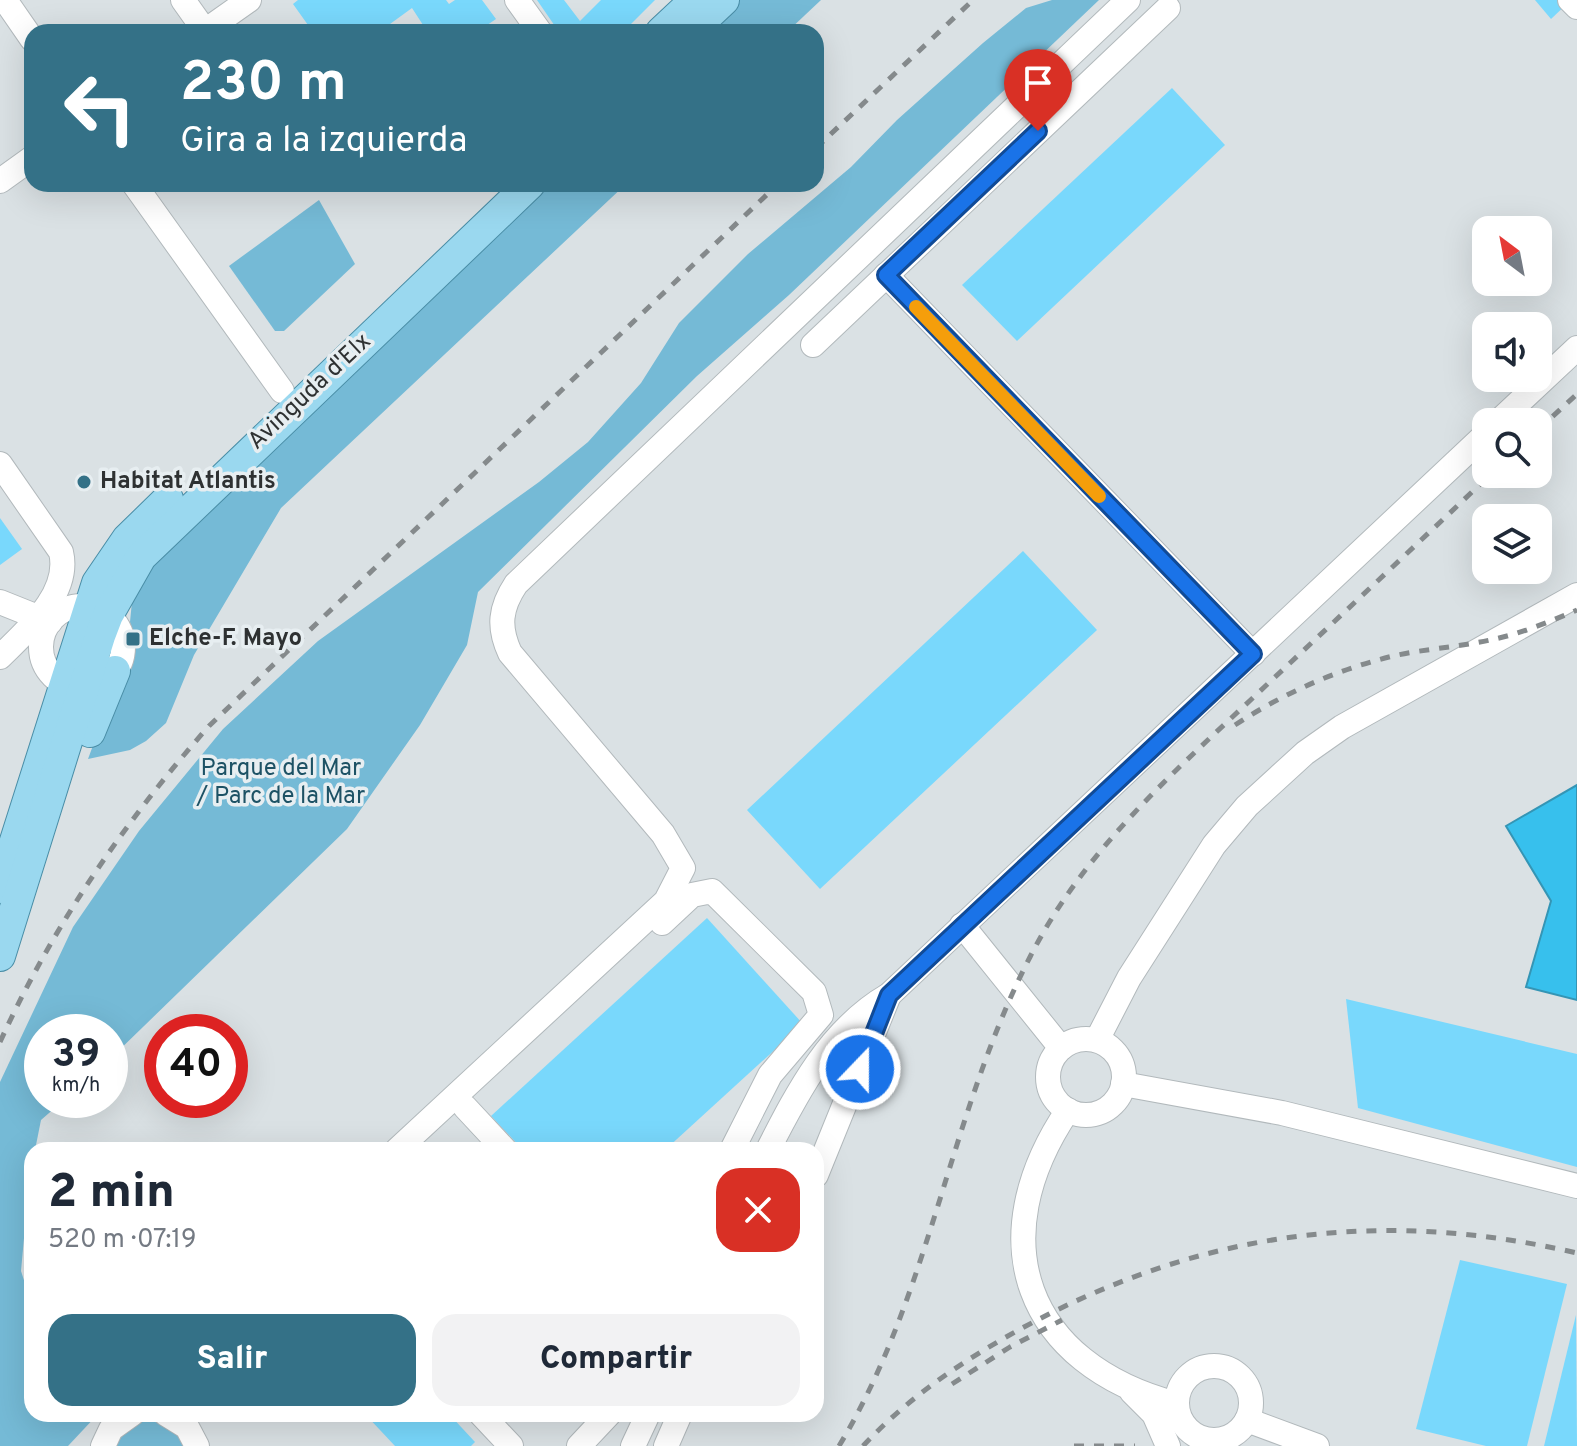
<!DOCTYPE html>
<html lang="es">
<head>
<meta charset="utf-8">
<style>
  body { margin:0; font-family:Overpass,sans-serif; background:#f2f2f3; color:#1f2937; height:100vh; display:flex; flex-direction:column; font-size:30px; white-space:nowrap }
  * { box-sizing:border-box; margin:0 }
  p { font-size:26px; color:#747a83 }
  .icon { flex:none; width:44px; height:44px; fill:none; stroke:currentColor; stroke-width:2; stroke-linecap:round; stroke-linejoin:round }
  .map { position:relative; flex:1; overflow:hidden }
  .side { position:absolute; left:24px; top:1142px; width:800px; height:280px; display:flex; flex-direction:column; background:#fff; border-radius:24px; box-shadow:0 8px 32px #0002 }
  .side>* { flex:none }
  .banner { position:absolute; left:24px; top:24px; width:800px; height:168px; border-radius:24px; box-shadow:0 8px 32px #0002; background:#347187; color:#fff; overflow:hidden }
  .needle { width:52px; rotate:328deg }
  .fabs { position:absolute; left:1472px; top:216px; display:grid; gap:16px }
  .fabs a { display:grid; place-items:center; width:80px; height:80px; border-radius:16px; background:#fff; box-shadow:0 8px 32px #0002; font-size:40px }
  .speed { position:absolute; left:24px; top:1014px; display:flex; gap:16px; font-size:40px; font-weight:700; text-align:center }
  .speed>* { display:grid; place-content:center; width:104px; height:104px; border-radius:50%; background:#fff; box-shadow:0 8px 32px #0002; line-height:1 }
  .speed small { font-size:20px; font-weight:400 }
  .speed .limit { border:12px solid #d22; background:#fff; color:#111 }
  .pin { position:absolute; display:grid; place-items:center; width:68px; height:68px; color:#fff; margin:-82px -34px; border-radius:50% 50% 50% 0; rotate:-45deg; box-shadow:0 0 8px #0007 }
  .pin .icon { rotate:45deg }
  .me { position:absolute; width:88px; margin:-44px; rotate:22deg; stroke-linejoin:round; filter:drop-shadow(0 0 6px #0008) }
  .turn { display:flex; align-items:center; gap:28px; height:168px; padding:0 24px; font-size:36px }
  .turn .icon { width:104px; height:104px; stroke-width:2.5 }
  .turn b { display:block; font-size:56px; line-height:68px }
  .round { display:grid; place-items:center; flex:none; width:84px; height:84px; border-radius:24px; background:#f2f2f3 }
  .headline { display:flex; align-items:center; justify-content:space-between; height:136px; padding:0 24px }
  h1 { font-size:48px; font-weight:800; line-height:60px }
  .action { display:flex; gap:16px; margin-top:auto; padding:16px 24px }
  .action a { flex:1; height:92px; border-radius:24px; background:#347187; color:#fff; font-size:32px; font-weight:800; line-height:92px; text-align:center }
  .action a+a { background:#f2f2f3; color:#1f2937 }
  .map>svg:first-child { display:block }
  .green { fill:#75bad6 }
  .water { fill:#37c0ed; stroke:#3495b5; stroke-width:2 }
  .building { fill:#79d8fc }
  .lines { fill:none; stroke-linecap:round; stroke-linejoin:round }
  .minor-casing { stroke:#b2b9bc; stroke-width:26 }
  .major-casing { stroke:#498da6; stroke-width:32 }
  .minor { stroke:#fff; stroke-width:24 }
  .major { stroke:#9ad8ef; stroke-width:30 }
  .rail { stroke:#858a8c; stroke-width:5; stroke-dasharray:10 10; stroke-linecap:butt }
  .route-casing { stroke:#114b97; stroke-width:20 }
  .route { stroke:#1a73e8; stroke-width:14 }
  .slow { stroke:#f59e0b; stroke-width:14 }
  .poi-dot { fill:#347187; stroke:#e7eef1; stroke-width:3 }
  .labels { text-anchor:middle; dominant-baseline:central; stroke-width:7; stroke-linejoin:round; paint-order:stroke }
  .street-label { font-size:24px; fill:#2e3132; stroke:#e7eef1 }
  .poi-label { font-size:24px; font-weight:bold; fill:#2e3132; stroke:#e7eef1; text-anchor:start }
  .park-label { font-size:24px; fill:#1d5265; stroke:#e7eef1 }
</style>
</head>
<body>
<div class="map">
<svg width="1577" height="1446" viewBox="0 0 1577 1446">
  <rect width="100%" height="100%" fill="#dae1e4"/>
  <g class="green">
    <path d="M 736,0 L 821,0 L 787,32 L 703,32 Z"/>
    <path d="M 1052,0 L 1099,0 L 789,295 L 697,376 L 478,592 L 467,645 L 420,725 L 347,829 L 110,1059 L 110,1032 L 42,1032 L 42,1100 L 64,1100 L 41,1120 L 35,1150 L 32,1150 L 21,1271 L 32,1305 L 32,1414 L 98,1414 L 68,1446 L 0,1446 L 0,1082 L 73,927 L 139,831 L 223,729 L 318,641 L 539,482 L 588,442 L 641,383 L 679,323 L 748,254 L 851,167 L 897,120 L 983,43 L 1026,8 Z"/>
    <path d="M 542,184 L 626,184 L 281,508 L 194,655 L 166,723 L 146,741 L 130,750 L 88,759 L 112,694 L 126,674 L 134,650 L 130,622 L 133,591 L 152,557 Z"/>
    <path d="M 319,200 L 355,264 L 284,331 L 275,331 L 229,266 Z"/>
    <path d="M 145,1420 L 170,1425 L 188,1446 L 114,1446 L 132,1424 Z"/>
  </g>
  <path class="water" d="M 1577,785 L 1577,1000 L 1526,987 L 1551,901 L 1506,826 Z"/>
  <g class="building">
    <path d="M 298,0 L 446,0 L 449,4 L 455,0 L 482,0 L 496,19 L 477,32 L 419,32 L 425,28 L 412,8 L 379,32 L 313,32 L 293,4 Z"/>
    <path d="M 537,0 L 564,0 L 580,21 L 601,0 L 655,0 L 623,32 L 559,32 Z"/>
    <path d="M 1535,0 L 1571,0 L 1551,19 Z"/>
    <path d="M 1172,88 L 1225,145 L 1017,341 L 962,285 Z"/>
    <path d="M 0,518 L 22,549 L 0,565 Z"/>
    <path d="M 1023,551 L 1097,630 L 820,889 L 747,810 Z"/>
    <path d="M 707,918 L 803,1024 L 665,1150 L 523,1150 L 491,1116 Z"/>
    <path d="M 1346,999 L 1577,1054 L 1577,1167 L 1358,1108 Z"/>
    <path d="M 1460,1260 L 1567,1284 L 1527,1446 L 1486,1446 L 1416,1429 Z"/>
    <path d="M 1576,1315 L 1577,1446 L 1544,1446 Z"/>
    <path d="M 365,1414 L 449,1414 L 475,1442 L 471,1446 L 395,1446 Z"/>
  </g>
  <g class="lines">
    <defs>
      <g id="minor">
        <path d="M 5,0 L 32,39"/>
        <path d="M 183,0 L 205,31"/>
        <path d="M 517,0 L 540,32"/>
        <path d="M 1570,0 L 1577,7"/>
        <path d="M 205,31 L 249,0"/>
        <path d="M 0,181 L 32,158"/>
        <path d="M 134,184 L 282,391"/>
        <path d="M 886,275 L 1253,654"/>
        <path d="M 813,345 L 1168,8"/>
        <path d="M 1498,422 L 1577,348"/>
        <path d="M 0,464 L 61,552 C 71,594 26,631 0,657"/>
        <path d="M 0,602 L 50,622"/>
        <circle cx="82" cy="647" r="41"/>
        <path d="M 662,923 L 692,895 L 712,891 L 814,992 L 821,1015 L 770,1075 L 732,1150"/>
        <path d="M 962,925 L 1061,1048"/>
        <circle cx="1086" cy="1077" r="38"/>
        <path d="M 1097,1040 L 1129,978 L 1214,845 L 1247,806 L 1305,753 L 1342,727 L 1577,595"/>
        <path d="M 1123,1084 L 1282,1113 L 1577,1186"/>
        <path d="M 465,1107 L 505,1150"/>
        <path d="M 1068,1110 C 980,1240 1025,1364 1176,1404"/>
        <path d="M 397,1150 L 666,901 L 683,868 L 663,834 L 510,653 C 498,627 500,608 516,584 L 1128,0"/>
        <path d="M 768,1150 C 798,1091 830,1029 889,995 L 1486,434"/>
        <path d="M 816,1175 L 889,995"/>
        <circle cx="1214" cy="1403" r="37"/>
        <path d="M 1132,1392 L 1154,1414 L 1168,1446"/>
        <path d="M 166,1414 L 187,1427 L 197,1446"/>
        <path d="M 481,1414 L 511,1446"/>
        <path d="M 1247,1420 L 1317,1446"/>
        <path d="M 103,1446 L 111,1429 L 132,1414"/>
        <path d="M 579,1446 L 609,1414"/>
        <path d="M 633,1446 L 648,1414"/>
        <path d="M 666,1446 L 680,1414"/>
      </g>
      <g id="major">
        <path d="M 661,32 L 695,0"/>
        <path d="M 690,32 L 724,0"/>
        <path d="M 90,732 L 115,671"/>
        <path d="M 0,888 L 97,583 L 127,539 L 168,499"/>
        <path d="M 0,956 L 100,636 L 108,615 L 141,557 L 530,184"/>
      </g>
    </defs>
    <use href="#minor" class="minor-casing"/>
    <use href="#major" class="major-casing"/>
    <use href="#minor" class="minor"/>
    <use href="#major" class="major"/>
    <g class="rail">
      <path d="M 816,148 L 973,0"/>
      <path d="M 1538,430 L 1577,394"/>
      <path d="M 1235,725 C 1284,693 1336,670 1393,656 C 1424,649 1458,647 1490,640 C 1520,634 1549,622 1577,610"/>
      <path d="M 0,1042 C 53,926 124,822 209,726 L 778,184"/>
      <path d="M 952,1384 L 1010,1347 L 1062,1320"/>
      <path d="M 839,1446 C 931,1294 949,1114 1030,957 C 1084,850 1172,774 1258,693 C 1336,620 1414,547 1491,474"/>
      <path d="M 863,1446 C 915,1390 982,1348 1049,1314 C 1220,1228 1391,1210 1577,1253"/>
      <path d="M 1074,1446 L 1135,1446"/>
    </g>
  </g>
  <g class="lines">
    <defs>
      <path id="route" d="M 860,1069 L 889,995 L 1253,654 L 886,275 L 1038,131"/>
    </defs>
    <use href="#route" class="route-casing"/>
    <use href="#route" class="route"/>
    <path class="slow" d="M 916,307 L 1099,496"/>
  </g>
  <g class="poi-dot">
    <circle cx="84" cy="482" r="8"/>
    <rect x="125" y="631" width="16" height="16" rx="4"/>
  </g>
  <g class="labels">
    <g class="street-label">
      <text transform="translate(310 392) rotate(-43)">Avinguda d'Elx</text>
    </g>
    <g class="poi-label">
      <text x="100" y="482">Habitat Atlantis</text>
      <text x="149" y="639">Elche-F. Mayo</text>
    </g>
    <g class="park-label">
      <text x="281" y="769">Parque del Mar<tspan x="281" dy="28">/ Parc de la Mar</tspan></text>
    </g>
  </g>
</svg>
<div class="fabs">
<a><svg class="needle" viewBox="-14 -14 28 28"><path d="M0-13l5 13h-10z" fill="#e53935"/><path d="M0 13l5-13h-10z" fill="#747a83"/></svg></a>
<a><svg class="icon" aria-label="sound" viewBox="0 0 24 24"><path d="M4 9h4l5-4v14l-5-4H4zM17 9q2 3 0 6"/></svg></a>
<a><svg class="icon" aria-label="search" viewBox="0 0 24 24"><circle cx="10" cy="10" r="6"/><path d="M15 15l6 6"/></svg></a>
<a><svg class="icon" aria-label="layers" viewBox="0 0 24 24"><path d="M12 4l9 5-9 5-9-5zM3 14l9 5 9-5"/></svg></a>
</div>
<div class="speed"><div>39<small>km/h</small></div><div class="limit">40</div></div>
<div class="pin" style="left:1038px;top:131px;background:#d93025"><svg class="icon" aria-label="arrive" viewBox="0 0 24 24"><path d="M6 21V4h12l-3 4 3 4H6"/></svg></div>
<svg class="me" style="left:860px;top:1069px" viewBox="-20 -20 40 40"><circle r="17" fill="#1a73e8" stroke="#fff" stroke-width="3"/><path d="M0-11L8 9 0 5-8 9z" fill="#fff"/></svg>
<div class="banner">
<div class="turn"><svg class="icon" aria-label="left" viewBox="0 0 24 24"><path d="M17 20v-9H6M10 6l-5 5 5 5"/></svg><div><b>230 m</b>Gira a la izquierda</div></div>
</div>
<section class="side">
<div class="headline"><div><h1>2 min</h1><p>520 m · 07:19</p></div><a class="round" style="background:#d93025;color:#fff"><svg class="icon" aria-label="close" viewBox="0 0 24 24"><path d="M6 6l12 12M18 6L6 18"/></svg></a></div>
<div class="action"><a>Salir</a><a>Compartir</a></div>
</section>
</div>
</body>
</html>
